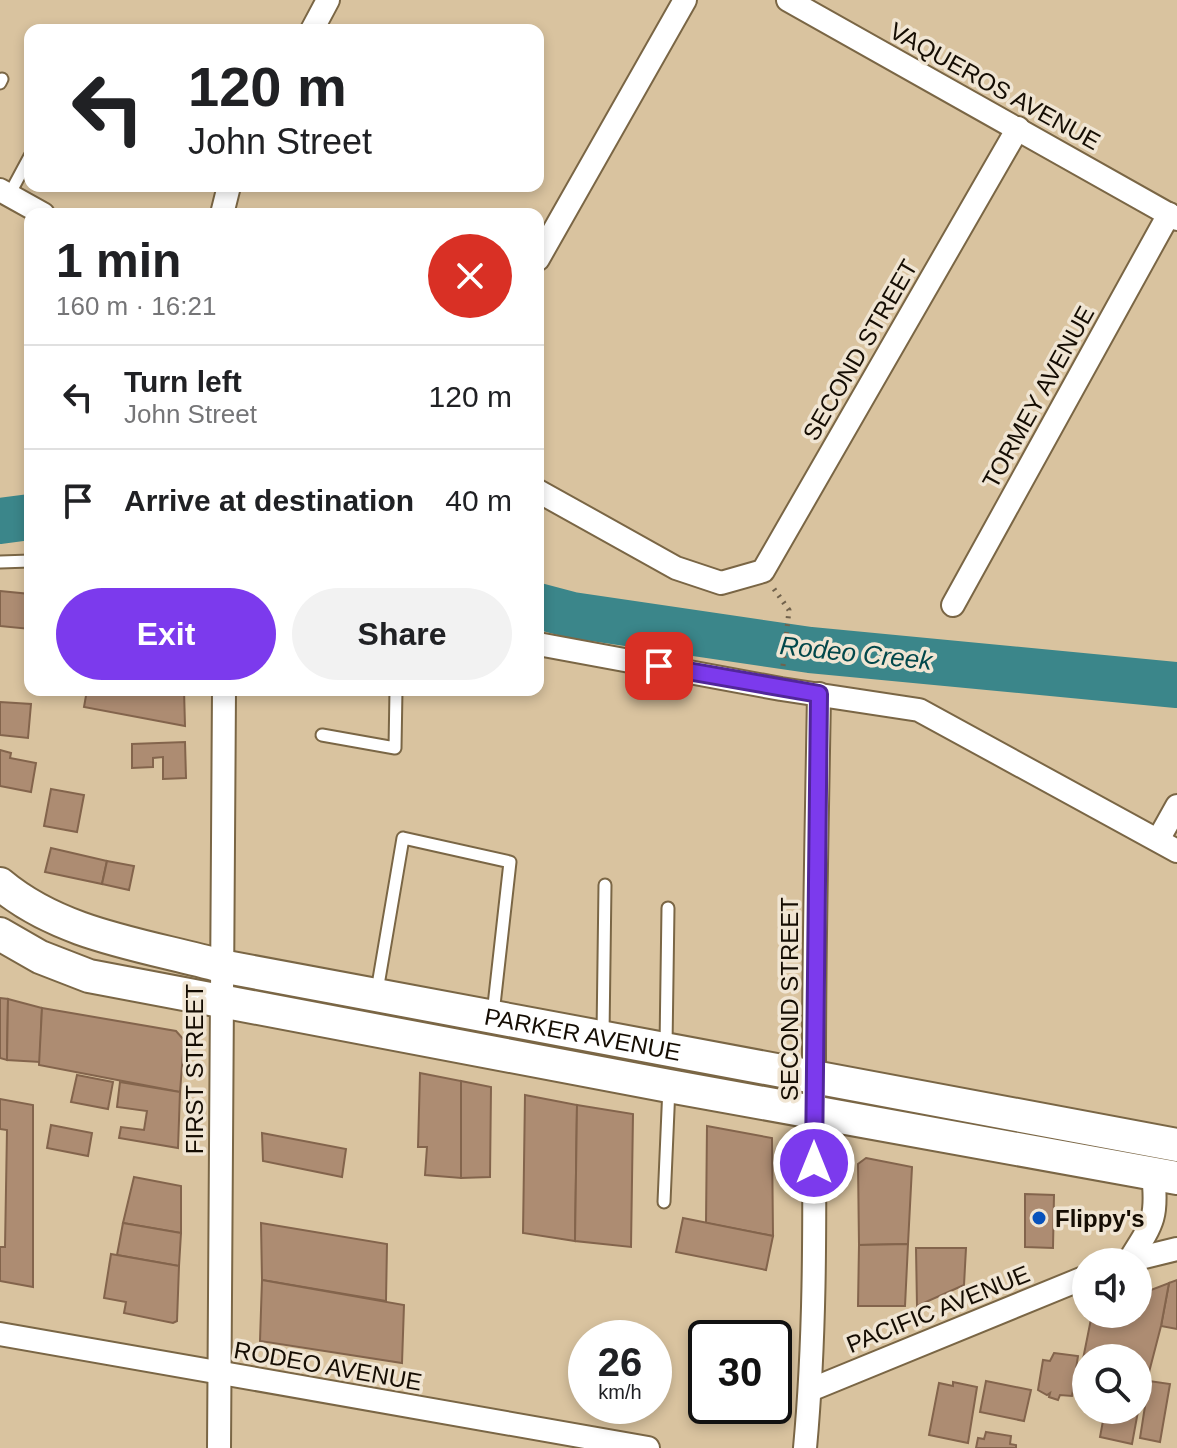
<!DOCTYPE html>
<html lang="en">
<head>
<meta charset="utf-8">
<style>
  body { margin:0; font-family:Helvetica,sans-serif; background:#f2f2f2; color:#202124; height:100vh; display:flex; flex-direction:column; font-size:30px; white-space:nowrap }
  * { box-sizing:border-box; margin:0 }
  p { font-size:26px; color:#757577 }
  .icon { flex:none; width:44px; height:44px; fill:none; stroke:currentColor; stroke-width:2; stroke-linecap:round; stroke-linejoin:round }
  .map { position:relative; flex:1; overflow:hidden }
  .panel { position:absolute; left:24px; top:208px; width:520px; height:488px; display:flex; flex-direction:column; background:#fff; border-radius:16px; box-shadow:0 4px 12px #0003 }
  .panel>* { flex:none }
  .guide { position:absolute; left:24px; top:24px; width:520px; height:168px; border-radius:16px; box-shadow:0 4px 12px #0003; background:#fff; color:#202124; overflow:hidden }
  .fabs { position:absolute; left:1072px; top:1248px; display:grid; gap:16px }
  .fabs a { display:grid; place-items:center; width:80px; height:80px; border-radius:50%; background:#fff; box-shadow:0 4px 12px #0003; font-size:40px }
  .speed { position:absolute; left:568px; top:1320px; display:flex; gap:16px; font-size:40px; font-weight:700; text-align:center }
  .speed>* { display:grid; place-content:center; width:104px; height:104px; border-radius:50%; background:#fff; box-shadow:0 4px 12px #0003; line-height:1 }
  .speed small { font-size:20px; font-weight:400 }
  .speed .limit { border:4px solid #111; border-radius:12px; background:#fff; color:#111 }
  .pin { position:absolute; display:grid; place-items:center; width:68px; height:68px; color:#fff; margin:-34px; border-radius:16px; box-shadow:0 4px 12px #0006 }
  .me { position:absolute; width:88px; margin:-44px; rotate:0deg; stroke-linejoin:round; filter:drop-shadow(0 0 6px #0008) }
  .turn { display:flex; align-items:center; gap:28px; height:168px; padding:0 32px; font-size:36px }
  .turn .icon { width:104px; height:104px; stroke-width:2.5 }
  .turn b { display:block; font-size:56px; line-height:68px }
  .round { display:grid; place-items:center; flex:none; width:84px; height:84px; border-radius:42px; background:#f2f2f2 }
  .summary { display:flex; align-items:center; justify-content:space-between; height:136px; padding:0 32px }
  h1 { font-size:48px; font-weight:700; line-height:60px }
  .cta { display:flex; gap:16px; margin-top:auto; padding:16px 32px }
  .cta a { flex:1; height:92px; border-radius:48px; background:#7c3aed; color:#fff; font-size:32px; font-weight:700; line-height:92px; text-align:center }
  .cta a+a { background:#f2f2f2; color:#202124 }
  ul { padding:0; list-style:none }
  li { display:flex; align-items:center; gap:24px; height:104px; padding:0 32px; border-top:2px solid #e0e0e0 }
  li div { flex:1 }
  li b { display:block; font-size:30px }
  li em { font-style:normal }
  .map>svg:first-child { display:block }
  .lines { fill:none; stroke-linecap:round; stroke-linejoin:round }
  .river { stroke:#3b868a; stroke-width:46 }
  .building { fill:#ad8c72; stroke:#83644c; stroke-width:2 }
  .service-casing { stroke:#7a6645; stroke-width:15 }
  .minor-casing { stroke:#7a6645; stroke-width:26 }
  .secondary-casing { stroke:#7a6645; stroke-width:36 }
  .path { stroke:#71624c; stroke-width:5; stroke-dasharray:2 6; stroke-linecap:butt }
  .service { stroke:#fff; stroke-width:11 }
  .minor { stroke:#fff; stroke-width:22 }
  .secondary { stroke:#fff; stroke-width:32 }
  .route-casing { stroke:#51269a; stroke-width:20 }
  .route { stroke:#7c3aed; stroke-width:14 }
  .poi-dot { fill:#0752bc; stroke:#f0e5d3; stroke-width:3 }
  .labels { text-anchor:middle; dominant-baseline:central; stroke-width:7; stroke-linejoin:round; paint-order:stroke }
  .street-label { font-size:24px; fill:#150d03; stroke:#f0e5d3 }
  .poi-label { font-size:24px; font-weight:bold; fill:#150d03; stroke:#f0e5d3; text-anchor:start }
  .water-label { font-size:26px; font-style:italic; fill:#02484b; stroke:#f0e5d3 }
</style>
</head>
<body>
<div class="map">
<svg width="1177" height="1448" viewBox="0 0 1177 1448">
  <rect width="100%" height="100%" fill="#d9c39f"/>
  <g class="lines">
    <g class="river">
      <path d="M 0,521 L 30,517"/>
      <path d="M 538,606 L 572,615 L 810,650 L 1177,685"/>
    </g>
  </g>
  <g class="building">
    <path d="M 0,591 L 30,594 L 30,629 L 0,626 Z"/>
    <path d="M 87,690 L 184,690 L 185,726 L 84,707 Z"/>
    <path d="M 0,702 L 31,704 L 28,738 L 0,735 Z"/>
    <path d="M 185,742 L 186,778 L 163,779 L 163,757 L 153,758 L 153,767 L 132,768 L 132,744 Z"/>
    <path d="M 0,750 L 11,753 L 10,758 L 36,763 L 31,792 L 0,786 Z"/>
    <path d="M 51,789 L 84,795 L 77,832 L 44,826 Z"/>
    <path d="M 51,848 L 107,861 L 102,884 L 45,872 Z"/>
    <path d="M 107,861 L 134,866 L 129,890 L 102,884 Z"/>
    <path d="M 0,998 L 8,999 L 7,1060 L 0,1058 Z"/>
    <path d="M 8,999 L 42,1008 L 40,1062 L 7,1060 Z"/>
    <path d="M 42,1008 L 176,1031 L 184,1040 L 180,1092 L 39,1065 Z"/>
    <path d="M 420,1073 L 461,1081 L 461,1178 L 425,1175 L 427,1147 L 418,1147 Z"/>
    <path d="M 77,1075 L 113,1082 L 108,1109 L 71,1102 Z"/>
    <path d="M 461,1081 L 491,1087 L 490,1177 L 461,1178 Z"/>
    <path d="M 120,1082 L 180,1092 L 178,1148 L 119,1138 L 121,1127 L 144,1130 L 147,1111 L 117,1107 Z"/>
    <path d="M 525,1095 L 577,1105 L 575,1241 L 523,1233 Z"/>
    <path d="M 0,1099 L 33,1105 L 33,1287 L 0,1281 L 0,1247 L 5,1247 L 7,1130 L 0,1129 Z"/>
    <path d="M 577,1105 L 633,1114 L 631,1247 L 575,1241 Z"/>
    <path d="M 51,1125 L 92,1133 L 88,1156 L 47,1148 Z"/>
    <path d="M 707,1126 L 772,1138 L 773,1236 L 706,1223 Z"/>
    <path d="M 262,1133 L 346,1149 L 342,1177 L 263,1161 Z"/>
    <path d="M 866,1158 L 912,1167 L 908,1244 L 859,1245 L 858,1164 Z"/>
    <path d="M 134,1177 L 181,1186 L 181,1233 L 123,1223 Z"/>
    <path d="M 1025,1194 L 1054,1195 L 1053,1248 L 1025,1247 Z"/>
    <path d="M 683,1218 L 773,1236 L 766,1270 L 676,1252 Z"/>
    <path d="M 123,1223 L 181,1233 L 179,1266 L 117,1255 Z"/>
    <path d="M 261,1223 L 387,1244 L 386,1301 L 262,1280 Z"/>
    <path d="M 908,1244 L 905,1306 L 858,1306 L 859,1245 Z"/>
    <path d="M 916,1248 L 966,1248 L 964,1285 L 917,1306 Z"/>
    <path d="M 111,1254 L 179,1266 L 177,1321 L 173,1323 L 124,1313 L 126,1302 L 104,1298 Z"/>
    <path d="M 262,1280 L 404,1305 L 402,1363 L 260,1341 Z"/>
    <path d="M 1177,1280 L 1177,1329 L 1161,1326 L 1169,1283 Z"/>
    <path d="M 1169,1283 L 1161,1326 L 1146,1384 L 1138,1383 L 1138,1358 L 1086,1358 L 1086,1374 L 1080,1374 L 1092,1314 L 1138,1314 L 1138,1295 Z"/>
    <path d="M 1054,1353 L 1078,1356 L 1072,1396 L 1060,1395 L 1058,1400 L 1049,1397 L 1050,1393 L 1047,1395 L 1038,1390 L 1043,1360 L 1050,1361 Z"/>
    <path d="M 986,1381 L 1031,1390 L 1024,1421 L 980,1412 Z"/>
    <path d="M 1149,1381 L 1170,1384 L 1160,1442 L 1140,1438 Z"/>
    <path d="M 953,1382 L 977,1387 L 968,1443 L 929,1435 L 939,1383 L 953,1386 Z"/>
    <path d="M 1138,1383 L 1143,1384 L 1132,1444 L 1100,1437 L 1105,1410 L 1138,1410 Z"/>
    <path d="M 986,1432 L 1011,1436 L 1010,1444 L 1016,1445 L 1016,1448 L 976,1448 L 978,1438 L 984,1439 Z"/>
  </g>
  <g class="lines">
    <defs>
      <g id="service">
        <path d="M 0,83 L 2,79"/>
        <path d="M 9,195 L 30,156"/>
        <path d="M 0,562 L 30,561"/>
        <path d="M 322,735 L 395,748 L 396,690"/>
        <path d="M 377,991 L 403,838 L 510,862 L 493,1014"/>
        <path d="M 603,1035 L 605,885"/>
        <path d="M 666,1046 L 668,908"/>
        <path d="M 664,1202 L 669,1087"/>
      </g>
      <g id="minor">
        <path d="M 788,0 L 1177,219"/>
        <path d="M 312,30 L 328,0"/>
        <path d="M 0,190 L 43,214"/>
        <path d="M 222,214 L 229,186"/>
        <path d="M 538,259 L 685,0"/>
        <path d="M 538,491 L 676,568 L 721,583 L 763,571 L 1018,128"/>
        <path d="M 953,605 L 1169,214"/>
        <path d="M 538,644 L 781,689 L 919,710 L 1177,851"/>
        <path d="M 1158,840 L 1177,806"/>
        <path d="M 1130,1259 C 1153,1223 1158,1217 1153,1174"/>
        <path d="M 1124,1262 L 1177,1249"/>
        <path d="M 0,1334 L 648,1448"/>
        <path d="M 810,1390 L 1086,1277"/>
        <path d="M 219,1448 L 224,690"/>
        <path d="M 805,1448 C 817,1319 814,1189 814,1059 C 814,938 817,816 819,694"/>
      </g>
      <g id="secondary">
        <path id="s1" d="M 0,884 C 62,936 146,945 221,966 L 1177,1145"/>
        <path d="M 0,934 L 40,957 L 89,976 L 669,1086 L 1177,1178"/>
      </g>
    </defs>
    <use href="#service" class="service-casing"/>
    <use href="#minor" class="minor-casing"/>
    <use href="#secondary" class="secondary-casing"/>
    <path class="path" d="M 774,589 L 789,610 L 783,666"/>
    <use href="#service" class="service"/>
    <use href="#minor" class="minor"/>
    <use href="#secondary" class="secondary"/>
  </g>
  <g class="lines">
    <defs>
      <path id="route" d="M 659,666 L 819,694 L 814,1163"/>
    </defs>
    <use href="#route" class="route-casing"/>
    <use href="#route" class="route"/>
  </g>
  <circle class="poi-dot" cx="1039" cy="1218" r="8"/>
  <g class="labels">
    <g class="street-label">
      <text transform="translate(995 86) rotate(29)">VAQUEROS AVENUE</text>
      <text transform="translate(860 350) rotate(-60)">SECOND STREET</text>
      <text transform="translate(1038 397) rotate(-61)">TORMEY AVENUE</text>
      <text transform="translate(789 999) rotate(-90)">SECOND STREET</text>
      <text stroke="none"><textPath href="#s1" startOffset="606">PARKER AVENUE</textPath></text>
      <text transform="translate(194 1069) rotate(-90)">FIRST STREET</text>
      <text transform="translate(938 1309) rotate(-22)">PACIFIC AVENUE</text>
      <text transform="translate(328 1366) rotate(10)">RODEO AVENUE</text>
    </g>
    <g class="poi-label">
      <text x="1055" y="1218">Flippy's</text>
    </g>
    <g class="water-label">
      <text transform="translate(856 653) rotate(6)">Rodeo Creek</text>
    </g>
  </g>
</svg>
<div class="fabs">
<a><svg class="icon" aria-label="sound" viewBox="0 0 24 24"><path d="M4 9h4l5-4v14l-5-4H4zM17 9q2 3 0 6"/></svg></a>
<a><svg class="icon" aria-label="search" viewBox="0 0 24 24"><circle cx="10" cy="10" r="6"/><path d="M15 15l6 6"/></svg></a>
</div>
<div class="speed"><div>26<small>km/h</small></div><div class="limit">30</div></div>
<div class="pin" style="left:659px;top:666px;background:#d93025"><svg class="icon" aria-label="arrive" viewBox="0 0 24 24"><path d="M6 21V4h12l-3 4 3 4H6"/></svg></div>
<svg class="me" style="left:814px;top:1163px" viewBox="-20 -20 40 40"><circle r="17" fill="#7c3aed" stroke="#fff" stroke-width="3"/><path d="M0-11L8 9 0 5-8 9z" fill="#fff"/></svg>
<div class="guide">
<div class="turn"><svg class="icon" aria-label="left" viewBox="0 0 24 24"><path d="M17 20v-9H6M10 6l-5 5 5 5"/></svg><div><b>120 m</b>John Street</div></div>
</div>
<section class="panel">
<div class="summary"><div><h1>1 min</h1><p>160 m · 16:21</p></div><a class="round" style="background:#d93025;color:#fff"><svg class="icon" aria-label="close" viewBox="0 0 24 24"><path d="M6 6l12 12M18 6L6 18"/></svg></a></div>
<ul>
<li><svg class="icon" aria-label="left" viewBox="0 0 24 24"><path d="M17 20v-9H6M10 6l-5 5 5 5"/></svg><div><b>Turn left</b><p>John Street</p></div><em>120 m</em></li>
<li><svg class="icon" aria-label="arrive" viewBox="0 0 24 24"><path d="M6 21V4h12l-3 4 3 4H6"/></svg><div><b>Arrive at destination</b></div><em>40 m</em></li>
</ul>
<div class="cta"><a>Exit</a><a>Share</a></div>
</section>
</div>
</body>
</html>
